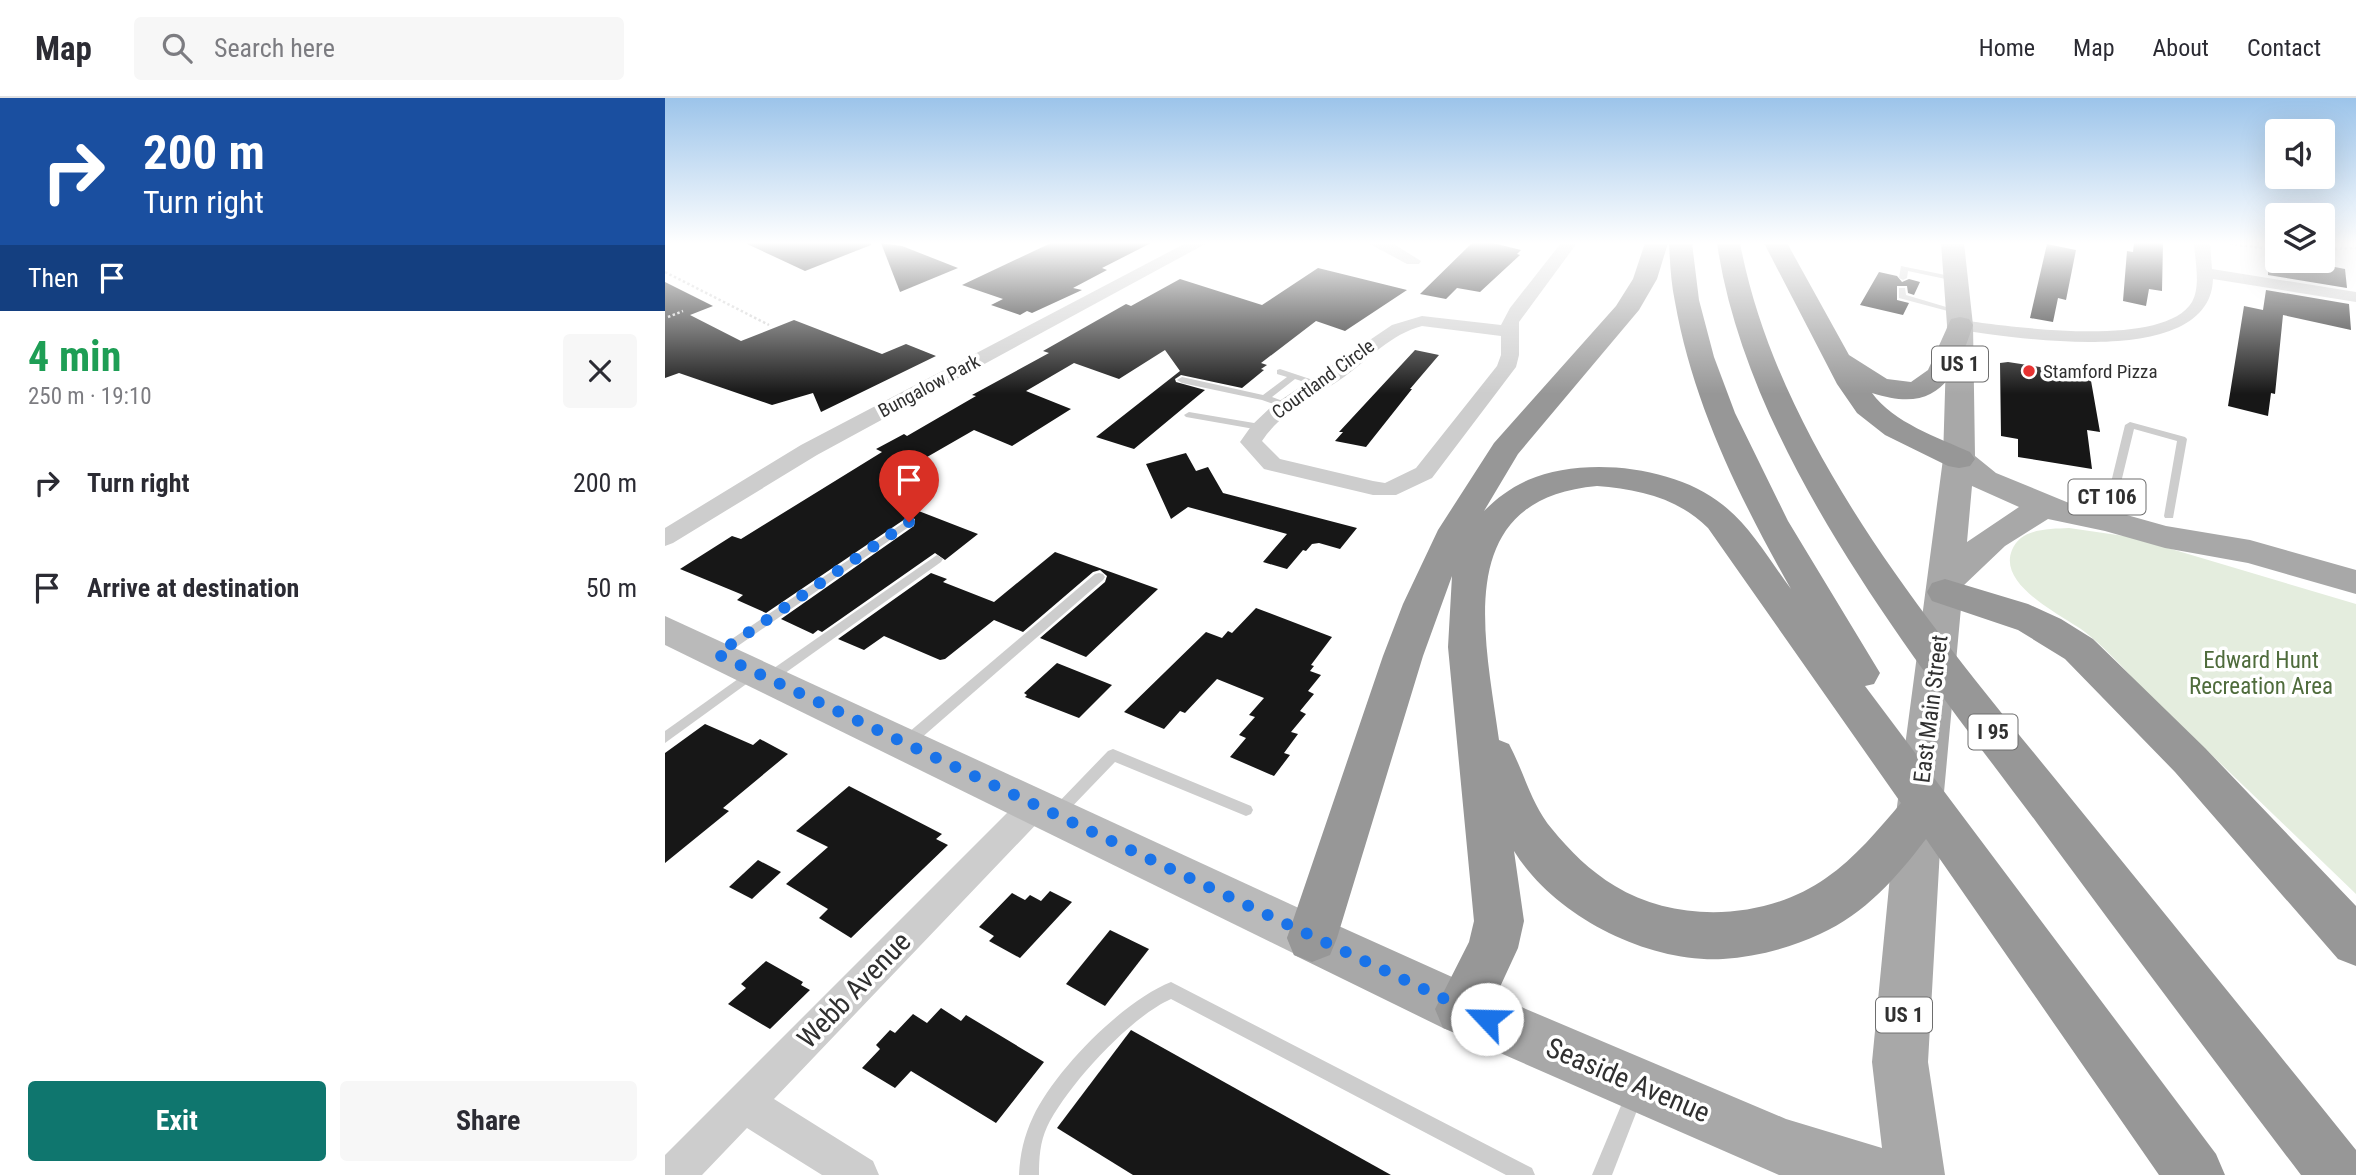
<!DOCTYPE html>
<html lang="en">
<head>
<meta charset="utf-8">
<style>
  body { margin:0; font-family:"Roboto Condensed",sans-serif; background:#f7f7f7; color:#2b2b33; height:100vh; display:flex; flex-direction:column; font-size:26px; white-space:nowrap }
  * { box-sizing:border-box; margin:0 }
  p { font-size:23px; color:#7c7c81 }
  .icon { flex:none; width:38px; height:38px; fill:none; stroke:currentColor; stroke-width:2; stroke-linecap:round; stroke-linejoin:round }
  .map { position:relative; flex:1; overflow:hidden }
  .sheet { display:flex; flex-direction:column; background:#fff; width:665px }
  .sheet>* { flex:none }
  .banner { background:#1a4fa0; color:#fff; overflow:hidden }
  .buttons { position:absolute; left:1600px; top:21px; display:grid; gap:14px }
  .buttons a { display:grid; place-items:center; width:70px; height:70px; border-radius:7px; background:#fff; box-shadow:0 7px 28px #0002; font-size:35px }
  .pin { position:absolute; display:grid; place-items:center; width:60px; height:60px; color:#fff; margin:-72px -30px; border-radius:50% 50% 50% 0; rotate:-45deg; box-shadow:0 0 7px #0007 }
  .pin .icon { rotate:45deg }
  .me { position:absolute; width:77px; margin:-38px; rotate:294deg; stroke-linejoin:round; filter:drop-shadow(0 0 5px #0008) }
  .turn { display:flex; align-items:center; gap:24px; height:147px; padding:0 28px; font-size:32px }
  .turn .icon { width:91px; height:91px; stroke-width:2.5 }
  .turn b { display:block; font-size:49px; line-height:60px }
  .then { display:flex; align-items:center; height:66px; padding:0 28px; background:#0003; gap:14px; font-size:26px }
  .round { display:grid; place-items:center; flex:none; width:74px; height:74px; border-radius:7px; background:#f7f7f7 }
  .head { display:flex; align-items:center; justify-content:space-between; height:119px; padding:0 28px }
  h1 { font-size:42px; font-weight:700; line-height:52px; color:#1e9e55 }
  .primary-button { display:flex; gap:14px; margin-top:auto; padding:14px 28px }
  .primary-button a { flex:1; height:80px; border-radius:7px; background:#0f766e; color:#fff; font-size:28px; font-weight:700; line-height:80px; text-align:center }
  .primary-button a+a { background:#f7f7f7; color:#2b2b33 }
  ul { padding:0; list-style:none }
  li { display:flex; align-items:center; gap:21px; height:105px; padding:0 28px }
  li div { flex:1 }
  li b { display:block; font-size:26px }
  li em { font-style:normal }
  header { display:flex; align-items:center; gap:42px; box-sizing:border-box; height:98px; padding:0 35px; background:#fff; border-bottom:2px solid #e1e1e2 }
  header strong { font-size:33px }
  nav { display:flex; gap:38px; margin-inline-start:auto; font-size:24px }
  .search { width:490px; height:63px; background:#f7f7f7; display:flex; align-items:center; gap:18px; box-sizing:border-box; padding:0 24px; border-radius:7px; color:#7c7c81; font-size:26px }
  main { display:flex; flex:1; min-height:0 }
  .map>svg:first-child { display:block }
  .green { fill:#e4edde }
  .building { fill:#171717 }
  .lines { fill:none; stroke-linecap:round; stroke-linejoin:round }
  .path { stroke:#cdcdcd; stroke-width:2.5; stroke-dasharray:2.5 2.5; stroke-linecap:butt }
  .service { fill:#cdcdcd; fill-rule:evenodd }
  .minor { fill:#cdcdcd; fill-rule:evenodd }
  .secondary { fill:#bababa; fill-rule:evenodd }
  .primary { fill:#a8a8a8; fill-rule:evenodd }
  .motorway { fill:#979797; fill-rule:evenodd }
  .route { stroke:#1a73e8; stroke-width:12; stroke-dasharray:0 21.6 }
  .poi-dot { fill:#e73332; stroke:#fff; stroke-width:2.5 }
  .labels { text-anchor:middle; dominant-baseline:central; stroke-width:7; stroke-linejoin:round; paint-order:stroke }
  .far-poi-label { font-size:19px; fill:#303030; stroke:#fff; text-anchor:start }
  .far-street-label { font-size:19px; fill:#303030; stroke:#fff }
  .shield { fill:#fff; stroke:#6e6e6e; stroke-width:2 }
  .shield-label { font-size:21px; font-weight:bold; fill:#303030 }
  .park-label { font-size:23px; fill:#4f6c3c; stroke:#fff }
  .street-label { font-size:23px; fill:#303030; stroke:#fff }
  .near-street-label { font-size:28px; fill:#303030; stroke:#fff }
</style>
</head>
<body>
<header>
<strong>Map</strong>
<div class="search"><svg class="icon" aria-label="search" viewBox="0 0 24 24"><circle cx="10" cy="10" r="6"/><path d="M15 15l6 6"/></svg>Search here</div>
<nav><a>Home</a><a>Map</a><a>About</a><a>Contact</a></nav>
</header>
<main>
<section class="sheet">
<div class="banner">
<div class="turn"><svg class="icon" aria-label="right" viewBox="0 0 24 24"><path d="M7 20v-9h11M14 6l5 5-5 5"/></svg><div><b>200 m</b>Turn right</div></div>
<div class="then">Then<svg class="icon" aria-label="arrive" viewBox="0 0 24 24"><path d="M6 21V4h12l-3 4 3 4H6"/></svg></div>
</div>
<div class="head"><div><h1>4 min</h1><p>250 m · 19:10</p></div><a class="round"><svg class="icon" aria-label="close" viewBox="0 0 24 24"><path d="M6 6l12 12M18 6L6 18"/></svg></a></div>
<ul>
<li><svg class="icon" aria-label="right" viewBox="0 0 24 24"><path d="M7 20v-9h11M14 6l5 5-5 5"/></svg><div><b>Turn right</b></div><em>200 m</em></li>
<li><svg class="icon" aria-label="arrive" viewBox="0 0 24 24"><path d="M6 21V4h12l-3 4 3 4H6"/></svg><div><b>Arrive at destination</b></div><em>50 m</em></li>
</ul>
<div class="primary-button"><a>Exit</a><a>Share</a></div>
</section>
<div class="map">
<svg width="1691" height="1077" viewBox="0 0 1691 1077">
  <rect width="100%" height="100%" fill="#fff"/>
  <path class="green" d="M 1404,430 L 1466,439 L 1691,506 L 1691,796 L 1474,587 C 1457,568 1440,550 1420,534 C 1399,518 1332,488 1347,452 C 1356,430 1384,431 1404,430 Z"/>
  <g class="building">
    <path d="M 80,145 L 206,145 L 206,147 L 140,173 Z"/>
    <path d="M 216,145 L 237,148 L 293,170 L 235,194 Z"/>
    <path d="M 386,145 L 486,145 L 437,170 L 442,172 L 408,190 L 417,192 L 367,215 L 362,213 L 355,217 L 326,207 L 338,201 L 297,187 Z"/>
    <path d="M 807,145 L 828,145 L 856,152 L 852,156 L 855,157 L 815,194 L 792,190 L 781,201 L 755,196 Z"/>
    <path d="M 1469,145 L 1498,145 L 1497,193 L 1484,191 L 1481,208 L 1458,203 L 1462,153 L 1468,154 Z"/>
    <path d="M 1382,146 L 1411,152 L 1401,202 L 1393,200 L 1388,224 L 1365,220 Z"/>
    <path d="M 1604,163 L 1639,163 L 1680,171 L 1682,190 L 1603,177 Z"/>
    <path d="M 653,170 L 742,192 L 680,233 L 651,223 L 596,265 L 602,267 L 596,271 L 599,272 L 577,290 L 516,277 L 510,281 L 511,284 L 540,292 L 469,351 L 431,339 L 515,273 L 500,252 L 454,281 L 409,265 L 361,293 L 406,311 L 347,348 L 309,332 L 229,378 L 261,384 L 233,405 L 313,436 L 280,462 L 270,455 L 157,534 L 153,532 L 148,536 L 116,521 L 249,428 L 250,421 L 243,419 L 101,515 L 72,502 L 78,497 L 15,471 L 67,438 L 76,441 L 217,354 L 211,351 L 239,336 L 242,338 L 311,298 L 307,297 L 384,255 L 378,253 L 461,206 L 466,208 L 515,181 L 597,207 Z"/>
    <path d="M 1214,174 L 1232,178 L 1237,184 L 1244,181 L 1255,184 L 1249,197 L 1243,195 L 1242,188 L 1232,188 L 1232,202 L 1244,205 L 1238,217 L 1195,207 Z"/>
    <path d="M 0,184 L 48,208 L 25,217 L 76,243 L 129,222 L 217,256 L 241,246 L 271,258 L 156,314 L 148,295 L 107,307 L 14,275 L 0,280 Z"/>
    <path d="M 1601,192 L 1684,206 L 1686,232 L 1618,217 L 1610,296 L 1606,295 L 1603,318 L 1563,308 L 1579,208 L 1598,212 Z"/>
    <path d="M 750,252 L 774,257 L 745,291 L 747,291 L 701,349 L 670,343 L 678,334 L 674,334 Z"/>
    <path d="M 1343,264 L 1425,277 L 1435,334 L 1422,332 L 1427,371 L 1353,359 L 1353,341 L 1336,338 L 1335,265 Z"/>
    <path d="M 521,355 L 531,373 L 543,369 L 558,395 L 692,430 L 675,451 L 654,445 L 647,446 L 641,453 L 638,452 L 622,471 L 598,464 L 622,436 L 523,409 L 506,421 L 481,366 Z"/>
    <path d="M 390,454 L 493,491 L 421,559 L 375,540 L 440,484 L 442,478 L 435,472 L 428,474 L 358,534 L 329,522 L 280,561 L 275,562 L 219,538 L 199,552 L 173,541 L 266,475 L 282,481 L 278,484 L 329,504 Z"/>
    <path d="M 591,510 L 667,539 L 646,567 L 649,568 L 645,573 L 656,577 L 643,593 L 649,596 L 635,613 L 641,616 L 626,634 L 633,636 L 619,655 L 625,657 L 609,678 L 565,659 L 581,640 L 574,637 L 590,619 L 584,617 L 599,600 L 552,581 L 520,615 L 515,613 L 499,631 L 459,614 L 541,534 L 557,540 L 563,533 L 567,535 Z"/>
    <path d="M 392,565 L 447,587 L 414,620 L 360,599 L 362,597 L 359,595 Z"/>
    <path d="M 40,626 L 88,647 L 95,641 L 123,656 L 58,710 L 64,713 L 0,765 L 0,655 Z"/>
    <path d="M 184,688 L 277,736 L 271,741 L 283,747 L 186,840 L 154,820 L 163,811 L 121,786 L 163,749 L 131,733 Z"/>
    <path d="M 93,762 L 116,774 L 87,801 L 64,789 Z"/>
    <path d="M 385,793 L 407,804 L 355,860 L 324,843 L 329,838 L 314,829 L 347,795 L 360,802 L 365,797 L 376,803 Z"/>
    <path d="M 445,832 L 484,851 L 440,908 L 401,886 Z"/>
    <path d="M 101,863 L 138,884 L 136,887 L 145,892 L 105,931 L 63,906 L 81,890 L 76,886 Z"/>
    <path d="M 276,910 L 296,923 L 301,917 L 379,964 L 331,1025 L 246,973 L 230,990 L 197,970 L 215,951 L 211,947 L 225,932 L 230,935 L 248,916 L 262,925 Z"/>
    <path d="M 466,932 L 726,1077 L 468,1077 L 392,1030 Z"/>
  </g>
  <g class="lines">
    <g class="path">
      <path d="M 1560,145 L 1612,152"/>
      <path d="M 1657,146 L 1668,150"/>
      <path d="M 1657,160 L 1668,162 L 1667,151 L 1691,150"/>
      <path d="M 0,174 L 104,227"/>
      <path d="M 3,219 L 18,213"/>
    </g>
    <g class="service">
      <path d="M 1236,168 L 1290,179 L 1294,181 L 1290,183 L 1243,173 L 1242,180 L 1238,182 L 1234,180 Z"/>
      <path d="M 1234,190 L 1240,190 L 1241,197 L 1298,214 L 1294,216 L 1234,200 Z"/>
      <path d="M 615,271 L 657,285 L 652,288 L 630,281 L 607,299 L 623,305 L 623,309 L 620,310 L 597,302 L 517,285 L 512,282 L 517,279 L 598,297 L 622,279 L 612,276 L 612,272 Z"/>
      <path d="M 524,314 L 595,326 L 600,329 L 595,332 L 521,319 L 519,317 Z"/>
      <path d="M 1465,324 L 1520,339 L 1522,341 L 1508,420 L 1500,420 L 1499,418 L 1512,343 L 1469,331 L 1452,401 L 1447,404 L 1442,401 L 1460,327 Z"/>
      <path d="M 244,421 L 248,422 L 249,424 L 248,426 L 57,559 L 49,559 L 47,556 L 49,553 Z"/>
      <path d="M 272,457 L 278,461 L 276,464 L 109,583 L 99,583 L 98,580 L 99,577 Z"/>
      <path d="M 434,475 L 438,476 L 440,479 L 438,482 L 247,648 L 242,649 L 237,648 L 235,644 L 237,640 L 430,476 Z"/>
      <path d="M 87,571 L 91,573 L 93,576 L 91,579 L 0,645 L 0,633 Z"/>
      <path d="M 448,651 L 586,708 L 588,712 L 586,716 L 581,718 L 450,664 L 398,718 L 393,720 L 388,718 L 386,714 L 388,710 L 443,653 Z"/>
      <path d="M 506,884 L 867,1070 L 870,1077 L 841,1077 L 506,901 C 465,919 401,989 382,1029 C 375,1044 374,1060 374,1077 L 354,1077 C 355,1056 359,1038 368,1019 C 390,972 458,903 506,884 Z"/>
      <path d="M 969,988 L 975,991 L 978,997 L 947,1077 L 927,1077 L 963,991 Z"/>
    </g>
    <g class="minor">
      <path d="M 521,145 L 542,145 L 152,357 L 8,445 L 0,448 L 0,430 L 136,347 Z"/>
      <path d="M 703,145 L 727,145 L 756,163 L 754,166 L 742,166 Z"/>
      <path d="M 896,145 L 912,145 L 854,224 L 854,257 L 851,269 L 767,380 L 731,397 L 708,397 L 599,371 L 575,344 L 587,327 L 607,308 L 727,227 L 757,218 L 836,227 L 845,210 ZM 757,228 L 836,238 L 836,257 L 832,268 L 751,370 L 720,385 L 708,383 L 615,361 L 597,343 C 617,313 650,299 679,279 C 704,261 726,236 757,228 Z"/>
      <path d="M 1529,145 L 1545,145 L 1547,171 L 1691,194 L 1691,204 L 1548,181 C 1545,272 1352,240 1295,232 L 1286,227 L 1295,222 C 1342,228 1498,252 1527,204 C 1536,188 1530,163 1529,145 Z"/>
      <path d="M 370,694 L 381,698 L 385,707 L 381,716 L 109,1001 L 208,1063 L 214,1077 L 157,1077 L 82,1030 L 37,1077 L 0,1077 L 0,1057 L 359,698 Z"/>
    </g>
    <path class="secondary" d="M 0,518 L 664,824 L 671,840 L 664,856 L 647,863 L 630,856 L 0,547 Z"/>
    <path class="primary" d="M 1276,145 L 1299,145 L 1308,227 L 1310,358 L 1331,375 L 1404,405 L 1444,412 L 1501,428 L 1585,442 L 1691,472 L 1691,496 L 1583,465 L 1500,450 L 1440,433 L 1383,421 L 1340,448 L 1298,488 L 1277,716 L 1263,964 L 1280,1077 L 1114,1077 L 778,930 L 629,857 L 622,840 L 629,823 L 647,816 L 816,892 L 1121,1021 L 1217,1050 L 1207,964 L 1231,716 L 1278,361 L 1282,227 ZM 1307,388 L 1354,409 L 1302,444 Z"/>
    <g class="motorway">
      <path d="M 980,145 L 1003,145 L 992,181 L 974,212 L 853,356 L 819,413 C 832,400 845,390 863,382 C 919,358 1010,368 1058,407 C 1086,429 1105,463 1126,491 C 1075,401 1028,306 1010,204 C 1006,185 1005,165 1004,145 L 1027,145 L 1034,202 L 1049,259 L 1070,315 L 1123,423 L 1215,575 L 1209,586 L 1200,588 L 1551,1056 L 1560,1077 L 1494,1077 L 1261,741 C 1232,779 1200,816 1155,836 C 1125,850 1091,859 1058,861 C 982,865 889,818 849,753 L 859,823 L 853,850 L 816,930 L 797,937 L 778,930 L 770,911 L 804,844 L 809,823 L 783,549 L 787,478 L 758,558 L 672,840 L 665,857 L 647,864 L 629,857 L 622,840 L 718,558 L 738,506 L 773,432 L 829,345 L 951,208 L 968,181 ZM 932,388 C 973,391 1013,400 1043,430 L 1236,705 C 1213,732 1190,760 1161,780 C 1102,822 1012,826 950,788 C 925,773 905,753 887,731 C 866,706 859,674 844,646 L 834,642 C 820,539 785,401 932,388 Z"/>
      <path d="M 1052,145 L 1075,145 C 1114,352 1275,539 1404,698 C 1500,816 1596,934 1691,1052 L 1691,1077 L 1636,1077 C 1547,960 1459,843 1372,725 C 1249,561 1082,352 1052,145 Z"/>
      <path d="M 1099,145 L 1122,145 L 1184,257 L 1222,281 L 1246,284 L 1263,272 L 1286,221 L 1295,219 L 1304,221 L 1308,227 C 1290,282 1272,316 1207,295 C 1229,325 1272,339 1305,354 L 1310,361 L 1305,368 L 1294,370 L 1283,368 L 1220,337 L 1192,315 L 1172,286 Z"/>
      <path d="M 1280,481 L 1363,506 L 1396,521 L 1428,541 L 1540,650 L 1691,808 L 1691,868 L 1673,861 L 1510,674 L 1400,561 L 1353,532 L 1267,503 L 1262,494 L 1267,485 Z"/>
    </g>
  </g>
  <linearGradient id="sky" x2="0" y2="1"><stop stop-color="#9cc4ea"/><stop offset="0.49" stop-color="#fff"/><stop offset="1" stop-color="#fff" stop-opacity="0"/></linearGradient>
  <rect width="1691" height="296" fill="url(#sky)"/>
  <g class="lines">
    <path class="route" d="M 244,424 L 52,556 L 822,921"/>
  </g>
  <circle class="poi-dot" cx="1364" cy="273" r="7"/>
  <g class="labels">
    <g class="far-poi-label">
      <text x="1378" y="273">Stamford Pizza</text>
    </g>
    <g class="far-street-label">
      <text transform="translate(658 281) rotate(-36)">Courtland Circle</text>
      <text transform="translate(264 288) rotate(-28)">Bungalow Park</text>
    </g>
    <g class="shield">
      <rect x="1267" y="248.5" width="56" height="35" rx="5"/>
      <rect x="1403.5" y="381.5" width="77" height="35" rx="5"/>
      <rect x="1303.5" y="616.5" width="49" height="35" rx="5"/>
      <rect x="1211" y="899.5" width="56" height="35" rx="5"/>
    </g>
    <g class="shield-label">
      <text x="1295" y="266">US 1</text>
      <text x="1442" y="399">CT 106</text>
      <text x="1328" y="634">I 95</text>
      <text x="1239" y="917">US 1</text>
    </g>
    <g class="park-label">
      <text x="1596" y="562">Edward Hunt<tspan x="1596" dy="26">Recreation Area</tspan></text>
    </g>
    <g class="street-label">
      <text transform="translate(1266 611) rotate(-83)">East Main Street</text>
    </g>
    <g class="near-street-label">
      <text transform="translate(189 892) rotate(-46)">Webb Avenue</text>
      <text transform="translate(963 982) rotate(23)">Seaside Avenue</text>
    </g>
  </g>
</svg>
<div class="buttons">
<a><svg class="icon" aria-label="sound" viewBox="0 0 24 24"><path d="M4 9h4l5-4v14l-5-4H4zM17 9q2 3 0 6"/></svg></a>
<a><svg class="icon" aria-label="layers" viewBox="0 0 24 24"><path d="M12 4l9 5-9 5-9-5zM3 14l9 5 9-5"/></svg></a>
</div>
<div class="pin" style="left:244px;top:424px;background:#d93025"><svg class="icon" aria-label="arrive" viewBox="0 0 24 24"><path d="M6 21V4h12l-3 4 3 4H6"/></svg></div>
<svg class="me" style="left:822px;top:921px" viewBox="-20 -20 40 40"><circle r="19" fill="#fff"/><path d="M0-13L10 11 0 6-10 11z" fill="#1a73e8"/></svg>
</div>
</main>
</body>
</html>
